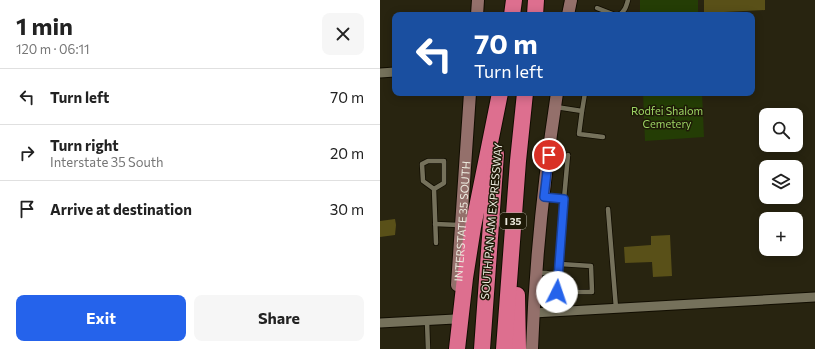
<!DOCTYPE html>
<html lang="en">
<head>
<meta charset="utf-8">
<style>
  body { margin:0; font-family:Commissioner,sans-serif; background:#f6f6f6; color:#222; height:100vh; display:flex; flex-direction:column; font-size:15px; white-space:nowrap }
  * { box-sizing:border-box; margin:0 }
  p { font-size:13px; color:#767676 }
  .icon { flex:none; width:22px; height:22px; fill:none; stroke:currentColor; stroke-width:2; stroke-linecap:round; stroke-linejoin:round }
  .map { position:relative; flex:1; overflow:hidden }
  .panel { display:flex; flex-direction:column; background:#fff; width:380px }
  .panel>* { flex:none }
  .top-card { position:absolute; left:12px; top:12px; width:363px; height:84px; border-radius:8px; box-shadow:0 2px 10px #0003; background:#1a4fa0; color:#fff; overflow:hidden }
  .controls { position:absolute; left:379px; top:108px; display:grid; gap:8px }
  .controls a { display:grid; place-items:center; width:44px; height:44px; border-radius:8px; background:#fff; box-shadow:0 2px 10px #0003; font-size:20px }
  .pin { position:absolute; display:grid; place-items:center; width:34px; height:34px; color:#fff; margin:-17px; border:2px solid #fff; border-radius:50%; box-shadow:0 1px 4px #0007 }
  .me { position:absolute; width:44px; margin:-22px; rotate:4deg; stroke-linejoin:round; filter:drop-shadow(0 0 3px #0008) }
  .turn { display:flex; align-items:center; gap:14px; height:84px; padding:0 16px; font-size:18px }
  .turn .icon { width:52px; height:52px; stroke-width:2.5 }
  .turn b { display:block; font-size:28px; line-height:34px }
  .round { display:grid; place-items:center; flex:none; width:42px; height:42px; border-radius:8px; background:#f6f6f6 }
  .summary { display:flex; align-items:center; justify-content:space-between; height:68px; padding:0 16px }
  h1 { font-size:24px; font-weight:700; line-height:30px }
  .cta { display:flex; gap:8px; margin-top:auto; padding:8px 16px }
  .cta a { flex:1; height:46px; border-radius:8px; background:#2563eb; color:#fff; font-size:16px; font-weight:700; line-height:46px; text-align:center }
  .cta a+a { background:#f6f6f6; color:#222 }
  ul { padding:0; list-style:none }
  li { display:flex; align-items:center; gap:12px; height:56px; padding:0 16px; border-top:1px solid #e0e0e0 }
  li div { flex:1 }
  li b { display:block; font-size:15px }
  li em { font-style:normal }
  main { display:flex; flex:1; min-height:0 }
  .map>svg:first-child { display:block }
  .green { fill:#243d05 }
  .building { fill:#595018 }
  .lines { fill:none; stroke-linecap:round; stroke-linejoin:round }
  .service-casing { stroke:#110d00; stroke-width:6 }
  .minor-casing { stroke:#110d00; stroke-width:11 }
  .secondary-casing { stroke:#110d00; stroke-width:14 }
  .motorway-casing { stroke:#110d00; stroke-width:18 }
  .service { stroke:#75715b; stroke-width:4.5 }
  .minor { stroke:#75715b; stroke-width:9 }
  .secondary { stroke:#94706b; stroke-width:12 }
  .motorway { stroke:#dd6f8f; stroke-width:16 }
  .route-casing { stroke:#184099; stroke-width:10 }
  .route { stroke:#2563eb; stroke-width:7 }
  .labels { text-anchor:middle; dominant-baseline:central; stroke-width:3; stroke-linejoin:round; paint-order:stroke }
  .shield { fill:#1e1a07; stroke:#aeac9e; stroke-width:1 }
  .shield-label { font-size:10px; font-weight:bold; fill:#eceade }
  .park-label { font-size:11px; fill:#9cd464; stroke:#1e1a07 }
  .street-label { font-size:11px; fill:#eceade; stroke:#1e1a07 }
</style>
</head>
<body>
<main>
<section class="panel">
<div class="summary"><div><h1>1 min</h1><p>120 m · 06:11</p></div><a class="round"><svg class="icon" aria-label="close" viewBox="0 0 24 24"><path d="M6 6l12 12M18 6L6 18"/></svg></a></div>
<ul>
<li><svg class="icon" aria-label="left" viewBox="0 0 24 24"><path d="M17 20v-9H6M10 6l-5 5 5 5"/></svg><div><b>Turn left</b></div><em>70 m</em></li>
<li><svg class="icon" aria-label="right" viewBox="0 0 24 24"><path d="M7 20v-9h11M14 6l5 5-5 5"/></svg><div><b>Turn right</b><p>Interstate 35 South</p></div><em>20 m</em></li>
<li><svg class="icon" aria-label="arrive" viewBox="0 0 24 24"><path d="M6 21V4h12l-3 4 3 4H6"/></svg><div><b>Arrive at destination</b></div><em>30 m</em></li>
</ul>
<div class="cta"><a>Exit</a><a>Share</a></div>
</section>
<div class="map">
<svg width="435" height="349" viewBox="0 0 435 349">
  <rect width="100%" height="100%" fill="#282410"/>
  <g class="green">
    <rect x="260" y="0" width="58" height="15"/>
    <path d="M 263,93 L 322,93 L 324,137 L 265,141 Z"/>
  </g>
  <g class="building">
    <path d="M 324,0 L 385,0 L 385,10 L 324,13 Z"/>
    <path d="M 15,219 L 16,225 L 15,235 L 0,237 L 0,221 Z"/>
    <path d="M 290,235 L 292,276 L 273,277 L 272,262 L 245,263 L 244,247 L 271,245 L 271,236 Z"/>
  </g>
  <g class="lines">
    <defs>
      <g id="service">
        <path d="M 217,8 L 235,15"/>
        <path d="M 239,15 C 245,11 246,7 248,0"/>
        <path d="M 176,107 L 202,111 L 199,134 L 223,137"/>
        <path d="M 202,111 L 205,93"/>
        <path d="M 54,189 L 64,183 L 64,161 L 48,161 L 42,164 L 43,181 L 54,189 L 56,243"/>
        <path d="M 184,199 L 188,155"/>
        <path d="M 228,209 L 236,308"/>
        <path d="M 55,224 L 79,225"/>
        <path d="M 156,273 L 166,273 L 179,275 L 184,199 L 165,197"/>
        <path d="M 179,275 L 177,292 L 212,292 L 211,266 L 180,264"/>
        <path d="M 47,321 L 48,349"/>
      </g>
      <g id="minor">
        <path d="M 0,73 L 15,72"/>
        <path d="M 153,313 L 435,297"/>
        <path d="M 0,323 L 75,319"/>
      </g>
      <g id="secondary">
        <path d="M 97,15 L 98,0"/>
        <path d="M 188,15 L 191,0"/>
        <path id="s1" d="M 77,285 L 90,93"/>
        <path d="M 152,349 C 155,263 164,178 177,93"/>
      </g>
      <g id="motorway">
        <path d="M 132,15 L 134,0"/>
        <path d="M 155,15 L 156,0"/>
        <path d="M 137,295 L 138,349"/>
        <path d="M 77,349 L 85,278 L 93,227 L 120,93"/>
        <path d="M 102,349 L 116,154"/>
        <path d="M 124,349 L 138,161 L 145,93"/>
      </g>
    </defs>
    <use href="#service" class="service-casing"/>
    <use href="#minor" class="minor-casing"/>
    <use href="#secondary" class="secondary-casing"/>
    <use href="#motorway" class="motorway-casing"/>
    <use href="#service" class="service"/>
    <use href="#minor" class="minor"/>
    <use href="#secondary" class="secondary"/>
    <use href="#motorway" class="motorway"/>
  </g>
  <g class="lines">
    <defs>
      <path id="route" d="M 169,155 L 164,197 L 184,199 L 177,292"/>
    </defs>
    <use href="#route" class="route-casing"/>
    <use href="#route" class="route"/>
  </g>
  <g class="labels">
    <rect class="shield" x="120" y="213" width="26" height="16" rx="3"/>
    <g class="shield-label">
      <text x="133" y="221">I 35</text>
    </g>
    <g class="park-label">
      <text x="287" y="110">Rodfei Shalom<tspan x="287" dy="13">Cemetery</tspan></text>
    </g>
    <g class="street-label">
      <text stroke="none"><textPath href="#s1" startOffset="64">INTERSTATE 35 SOUTH</textPath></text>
      <text transform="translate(111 221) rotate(-85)">SOUTH PAN AM EXPRESSWAY</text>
    </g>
  </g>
</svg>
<div class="controls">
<a><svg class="icon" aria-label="search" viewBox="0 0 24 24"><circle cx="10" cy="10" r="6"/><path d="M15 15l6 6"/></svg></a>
<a><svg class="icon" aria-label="layers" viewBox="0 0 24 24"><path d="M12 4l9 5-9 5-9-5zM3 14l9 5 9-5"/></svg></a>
<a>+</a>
</div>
<div class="pin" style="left:169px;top:155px;background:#d93025"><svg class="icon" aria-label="arrive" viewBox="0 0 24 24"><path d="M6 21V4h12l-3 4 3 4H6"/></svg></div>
<svg class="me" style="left:177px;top:292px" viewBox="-20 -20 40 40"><circle r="19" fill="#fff"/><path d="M0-13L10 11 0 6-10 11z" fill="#2563eb"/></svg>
<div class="top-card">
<div class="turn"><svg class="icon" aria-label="left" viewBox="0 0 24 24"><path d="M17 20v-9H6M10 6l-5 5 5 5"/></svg><div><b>70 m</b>Turn left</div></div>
</div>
</div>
</main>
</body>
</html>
